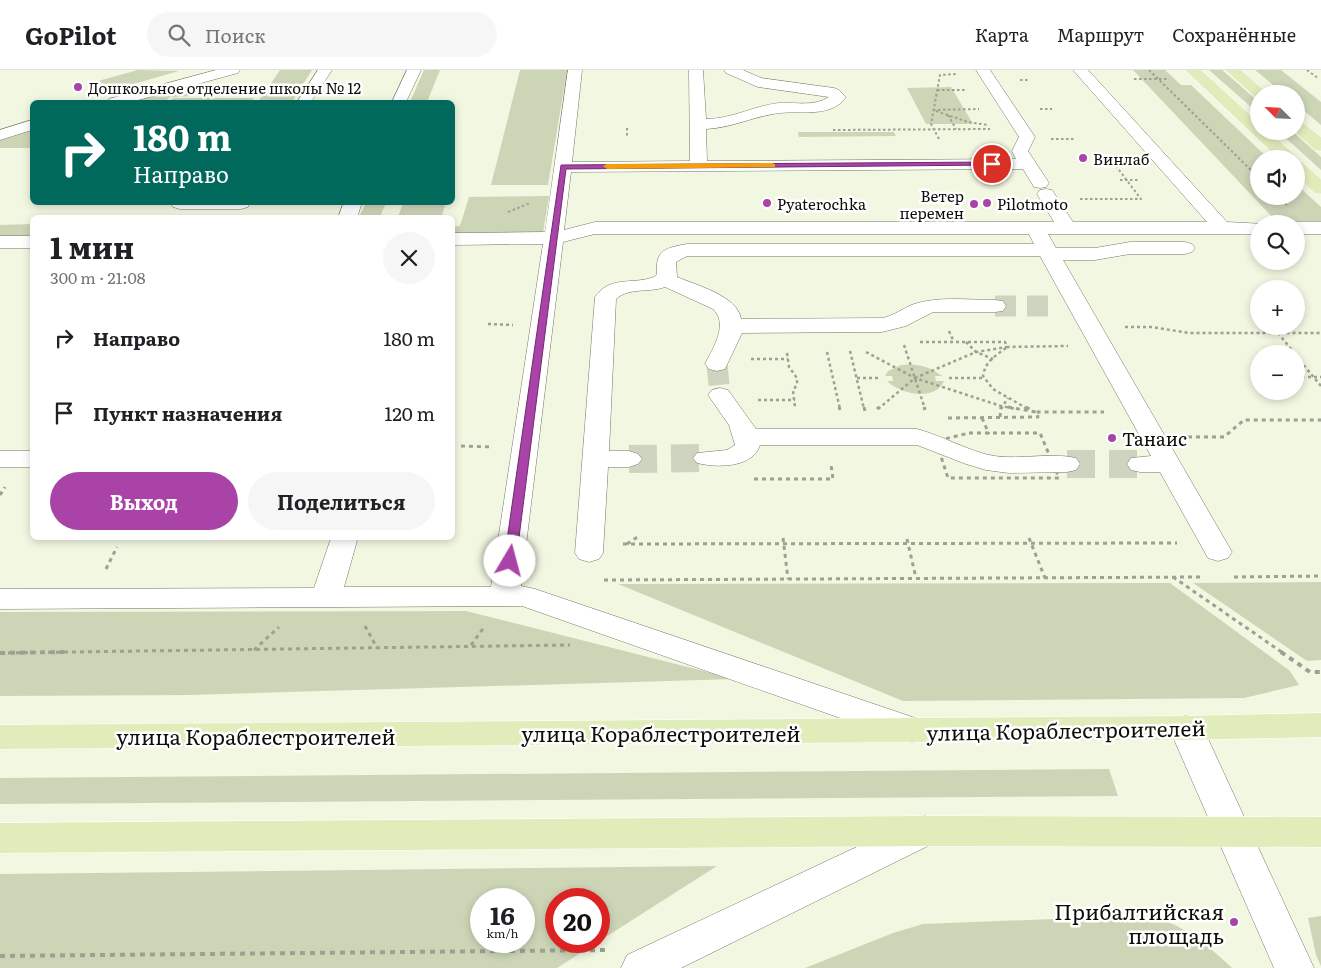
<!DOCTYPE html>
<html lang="ru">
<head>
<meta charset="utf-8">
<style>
  body { margin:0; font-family:Literata,serif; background:#f6f6f6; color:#202124; height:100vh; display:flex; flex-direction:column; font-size:19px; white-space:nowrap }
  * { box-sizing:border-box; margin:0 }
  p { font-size:16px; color:#757577 }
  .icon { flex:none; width:28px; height:28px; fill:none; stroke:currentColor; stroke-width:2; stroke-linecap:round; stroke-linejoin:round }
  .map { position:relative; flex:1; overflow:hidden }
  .sheet { position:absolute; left:30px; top:145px; width:425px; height:325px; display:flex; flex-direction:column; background:#fff; border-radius:8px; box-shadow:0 2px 8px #0003 }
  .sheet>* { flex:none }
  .top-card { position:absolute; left:30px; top:30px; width:425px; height:105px; border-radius:8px; box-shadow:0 2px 8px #0003; background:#00695c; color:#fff; overflow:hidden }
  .needle { width:32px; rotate:294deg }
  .fabs { position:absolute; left:1250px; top:15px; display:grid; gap:10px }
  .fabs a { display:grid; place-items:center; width:55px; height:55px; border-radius:50%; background:#fff; box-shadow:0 2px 8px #0003; font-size:25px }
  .speed { position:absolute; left:470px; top:818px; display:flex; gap:10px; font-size:25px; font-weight:700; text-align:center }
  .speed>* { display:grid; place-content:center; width:65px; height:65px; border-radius:50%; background:#fff; box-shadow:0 2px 8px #0003; line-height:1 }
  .speed small { font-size:12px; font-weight:400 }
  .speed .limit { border:8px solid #d22; background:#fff; color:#111 }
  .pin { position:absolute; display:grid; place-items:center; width:42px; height:42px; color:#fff; margin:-21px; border:2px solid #fff; border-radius:50%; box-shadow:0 1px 5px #0007 }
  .me { position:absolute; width:55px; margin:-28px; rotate:8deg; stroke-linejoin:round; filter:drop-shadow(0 0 4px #0008) }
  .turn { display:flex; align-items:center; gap:18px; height:105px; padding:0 20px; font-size:22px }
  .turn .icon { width:65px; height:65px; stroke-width:2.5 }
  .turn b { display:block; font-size:35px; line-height:42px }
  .round { display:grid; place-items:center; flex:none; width:52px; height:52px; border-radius:26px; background:#f6f6f6 }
  .overview { display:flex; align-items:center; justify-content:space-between; height:85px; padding:0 20px }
  h1 { font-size:30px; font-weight:700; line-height:38px }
  .action { display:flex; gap:10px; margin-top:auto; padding:10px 20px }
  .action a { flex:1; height:58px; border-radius:30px; background:#aa43a7; color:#fff; font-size:20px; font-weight:700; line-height:58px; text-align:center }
  .action a+a { background:#f6f6f6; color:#202124 }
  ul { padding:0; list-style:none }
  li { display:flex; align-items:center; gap:15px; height:75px; padding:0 20px }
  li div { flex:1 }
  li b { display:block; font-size:19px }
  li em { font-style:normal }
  header { display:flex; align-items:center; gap:30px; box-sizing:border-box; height:70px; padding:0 25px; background:#fff; border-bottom:1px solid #e0e0e0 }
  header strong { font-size:24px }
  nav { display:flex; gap:28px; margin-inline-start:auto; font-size:18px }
  .search { width:350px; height:45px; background:#f6f6f6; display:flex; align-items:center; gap:12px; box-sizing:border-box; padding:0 18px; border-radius:28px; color:#757577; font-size:19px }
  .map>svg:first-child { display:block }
  .green { fill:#cdd5b7; fill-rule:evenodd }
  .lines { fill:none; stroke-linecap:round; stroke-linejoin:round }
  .minor-tunnel-far1 { stroke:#cfd4c0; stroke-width:21; stroke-dasharray:21 11; stroke-linecap:butt }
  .minor-tunnel { stroke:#cfd4c0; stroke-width:28; stroke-dasharray:28 14; stroke-linecap:butt }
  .minor-casing { stroke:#737865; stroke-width:1 }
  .major-casing { stroke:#fff; stroke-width:1 }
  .path-far3 { stroke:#9da191; stroke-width:2; stroke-dasharray:2.5 2.5; stroke-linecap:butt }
  .path-far2 { stroke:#9da191; stroke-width:2.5; stroke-dasharray:3 3; stroke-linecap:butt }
  .path-far1 { stroke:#9da191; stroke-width:3; stroke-dasharray:4 4; stroke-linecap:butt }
  .path { stroke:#9da191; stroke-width:4; stroke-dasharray:5 5; stroke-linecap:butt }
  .minor { fill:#fff; fill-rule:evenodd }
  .major { fill:#e1ecbb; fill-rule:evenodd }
  .route { fill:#aa43a7; stroke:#6e2c6d }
  .slow { fill:#f59e0b }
  .poi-dot { fill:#aa43a7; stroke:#fff; stroke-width:2 }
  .labels { text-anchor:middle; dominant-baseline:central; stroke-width:5; stroke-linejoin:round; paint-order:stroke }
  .far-poi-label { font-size:15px; fill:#0d0e08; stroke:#fff; text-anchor:start }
  .poi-label { font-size:18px; fill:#0d0e08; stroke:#fff; text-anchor:start }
  .near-street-label { font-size:21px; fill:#0d0e08; stroke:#fff }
  .near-poi-label { font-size:21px; fill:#0d0e08; stroke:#fff; text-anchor:end }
</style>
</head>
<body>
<header>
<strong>GoPilot</strong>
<div class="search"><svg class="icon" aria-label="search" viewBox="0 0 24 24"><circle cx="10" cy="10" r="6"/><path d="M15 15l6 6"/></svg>Поиск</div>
<nav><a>Карта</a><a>Маршрут</a><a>Сохранённые</a></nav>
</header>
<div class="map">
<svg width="1321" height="898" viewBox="0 0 1321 898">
  <rect width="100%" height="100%" fill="#f1f7e1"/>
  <g class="green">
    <path d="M 138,0 L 179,1 L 116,19 L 98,11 Z"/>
    <path d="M 280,0 L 312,0 L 292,32 L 258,32 Z"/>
    <path d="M 424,0 L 440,0 L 427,32 L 410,32 Z"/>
    <path d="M 520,0 L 567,0 L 548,115 L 491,115 Z"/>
    <path d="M 1133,0 L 1165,0 L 1181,15 L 1191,15 L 1269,89 L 1259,89 L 1259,126 L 1296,126 L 1296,114 L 1321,137 L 1321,151 L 1276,151 Z"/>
    <path d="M 1209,0 L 1222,0 L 1259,32 L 1259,44 Z"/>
    <path d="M 1255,0 L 1281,0 L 1321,32 L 1321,55 L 1296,34 L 1296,24 L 1284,24 Z"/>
    <path d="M 951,17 L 973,54 L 926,54 L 907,18 Z"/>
    <path d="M 165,21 L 197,22 L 193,26 L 170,27 L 164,32 L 127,32 Z"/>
    <path d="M 173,28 L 254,28 L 250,32 L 168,32 Z"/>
    <path d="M 32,60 L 32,78 L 0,78 L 0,70 Z"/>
    <path d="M 1278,61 L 1292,61 L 1321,87 L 1321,100 Z"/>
    <path d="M 798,62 L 894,62 L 896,66 L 799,67 Z"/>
    <path d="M 549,126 L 543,163 L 453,164 L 452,157 L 460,156 L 469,127 Z"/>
    <path d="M 366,133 L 386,133 L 380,147 L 359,147 Z"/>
    <path d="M 403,133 L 403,132 L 446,133 L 441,147 L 398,147 Z"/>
    <path d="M 32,154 L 32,166 L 0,166 L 0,155 Z"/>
    <path d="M 901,295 C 917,293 929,296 942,306 L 935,306 L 936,311 L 944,311 C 935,332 900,324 887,311 L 893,311 L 892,306 L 885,306 L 888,301 Z"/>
    <path d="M 1321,512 L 1321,590 L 1307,591 L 1193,513 Z"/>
    <path d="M 1170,513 L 1290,601 L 1299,615 L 1244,628 L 903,631 L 618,514 Z"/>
    <path d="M 466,541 L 735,609 L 190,625 L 0,626 L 0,542 Z"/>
    <path d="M 1109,699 L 1118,726 L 0,734 L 0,708 Z"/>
    <path d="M 717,796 L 557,898 L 0,898 L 0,804 ZM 481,829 L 524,829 L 524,871 L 481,871 ZM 556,829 L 599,829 L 599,871 L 556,871 Z"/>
    <path d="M 1130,846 C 1139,847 1149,847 1158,849 C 1181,853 1216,882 1232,898 L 805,898 L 893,863 L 923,854 Z"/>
    <path d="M 1321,846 L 1321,896 L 1316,885 L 1308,848 Z"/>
  </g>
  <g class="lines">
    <g class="minor-tunnel-far1">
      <path d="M 995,236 L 1056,236"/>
      <path d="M 717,294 L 720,325"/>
    </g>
    <g class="minor-tunnel">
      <path d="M 629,389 L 706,388"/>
      <path d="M 1067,394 L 1140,394"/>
    </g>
    <defs>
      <g id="minor">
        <path d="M 216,0 L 240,0 L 238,3 L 131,32 L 107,32 L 109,29 Z"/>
        <path d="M 318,0 L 332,0 L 311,32 L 297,32 Z"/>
        <path d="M 407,0 L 421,0 L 406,32 L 392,32 Z"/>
        <path d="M 568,0 L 582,0 L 572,92 L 690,91 L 689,0 L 703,0 L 706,49 C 732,49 753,36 779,33 C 795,32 814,37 829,27 L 758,17 L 726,3 L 724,0 L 743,0 L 761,8 L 834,18 L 839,20 L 846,27 C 830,50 796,39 773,44 C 750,48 730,58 706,59 L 707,91 L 1016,89 L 1012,81 L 1019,67 L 976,0 L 990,0 L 1035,67 L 1028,81 L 1049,113 L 1046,117 L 1040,118 L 1034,117 L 1023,99 L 571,102 L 564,160 L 595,152 L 1054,152 L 1037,124 L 1040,120 L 1046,119 L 1052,120 L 1073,152 L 1207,152 L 1073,0 L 1088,0 L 1227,152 L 1265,154 L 1259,154 L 1259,164 L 1048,164 L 1056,178 L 1095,178 L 1130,172 L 1185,172 L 1192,174 L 1195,178 L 1192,182 L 1185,184 L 1130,184 L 1095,190 L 1063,190 L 1232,482 L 1228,488 L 1218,491 L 1208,488 L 1160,402 L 1140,402 L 1131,400 L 1127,394 L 1131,388 L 1151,386 L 1040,186 L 687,186 L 676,192 L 677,207 C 696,215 738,226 741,249 L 882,248 C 894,246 903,238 914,234 C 939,226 969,230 995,230 L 1003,231 L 1006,236 L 1003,241 L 995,242 L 933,242 L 906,256 L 882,262 L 742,263 L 725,299 L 717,301 L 709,299 L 705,294 C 713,278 729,254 713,239 L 665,217 C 650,223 629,217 616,229 L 609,381 L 629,381 L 638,384 L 642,389 L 638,394 L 629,397 L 608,397 L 603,483 L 599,489 L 589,492 L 579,489 L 575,483 L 595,227 C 610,205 633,215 654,207 L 657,204 C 655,180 665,178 687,174 L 1034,174 L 1029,164 L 595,164 L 563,172 L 521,516 L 535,519 L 924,651 L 929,660 L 924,669 L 912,672 L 900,669 L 522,536 L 0,539 L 0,519 L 314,518 L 331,468 L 355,468 L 357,471 L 344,517 L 491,517 L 543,174 L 452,175 L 452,163 L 545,162 Z"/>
        <path d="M 32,50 L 32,60 L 0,70 L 0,60 Z"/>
        <path d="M 250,132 L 248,137 L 241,139 L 180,139 L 173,137 L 171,133 Z"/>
        <path d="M 344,132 L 362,132 L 357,148 L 338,148 Z"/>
        <path d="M 1296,152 L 1321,152 L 1321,164 L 1296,164 L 1296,154 L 1290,154 Z"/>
        <rect x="0" y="166" width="32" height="12"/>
        <path d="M 720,318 L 728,320 L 756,359 L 917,359 C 943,366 970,382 994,386 C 1021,390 1050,382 1076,388 L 1080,394 L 1076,400 L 1067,402 L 1009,403 L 986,400 L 966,394 L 917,375 L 760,375 C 753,398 717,398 697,393 L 693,388 L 697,383 L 727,380 L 735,375 L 729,355 L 708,325 L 712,320 Z"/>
        <rect x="0" y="381" width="32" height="16"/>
        <path d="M 1186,646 L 1198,649 L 1203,658 L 1314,898 L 1274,898 L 1169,658 L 1174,649 Z"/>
        <path d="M 925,746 L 938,751 L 943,761 L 938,771 L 681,898 L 621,898 L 627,885 L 912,751 Z"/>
      </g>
      <g id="major">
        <path d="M 1185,0 L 1201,0 L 1259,53 L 1259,61 L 1268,61 L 1295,85 L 1298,89 L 1296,91 L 1302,92 L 1321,109 L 1321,124 L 1315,123 L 1296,106 L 1296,89 L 1279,89 Z"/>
        <path d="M 1225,0 L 1241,0 L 1268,24 L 1259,24 L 1259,28 L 1255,27 Z"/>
        <path d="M 1296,50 L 1302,52 L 1321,67 L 1321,81 L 1315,80 L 1294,61 L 1296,61 Z"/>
        <path d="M 1321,643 L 1321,667 L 1186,670 L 0,679 L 0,655 L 1186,646 Z"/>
        <path d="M 925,746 L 1321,747 L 1321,777 L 925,776 L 0,783 L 0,753 Z"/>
      </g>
    </defs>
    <use href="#minor" class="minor-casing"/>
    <use href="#major" class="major-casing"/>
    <g class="path-far3">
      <path d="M 1149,0 L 1259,108"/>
      <path d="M 1307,0 L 1319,9"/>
      <path d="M 1134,9 L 1169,9"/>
      <path d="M 1020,10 L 1029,10"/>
      <path d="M 937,20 L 966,20"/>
      <path d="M 1040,39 L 1052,39"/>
      <path d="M 933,40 L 979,39"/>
      <path d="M 936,41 L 968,52 L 988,55"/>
      <path d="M 948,45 L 956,59"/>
      <path d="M 627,58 L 627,68"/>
      <path d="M 833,60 L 990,59"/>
      <path d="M 939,69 L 931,54 L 940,5 L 957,4"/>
      <path d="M 1051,69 L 1076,69"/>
      <path d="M 1120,110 L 1140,110"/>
      <path d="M 1278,126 L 1287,135"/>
      <path d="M 1080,129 L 1141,129 L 1110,88 L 1123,88"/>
      <path d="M 508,142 L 530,133"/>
    </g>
    <g class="path-far2">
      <path d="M 488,254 L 513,255"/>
      <path d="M 1125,257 L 1152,257 L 1189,263 L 1321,263"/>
      <path d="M 949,261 L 954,272"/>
      <path d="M 1278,263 L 1295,284"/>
      <path d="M 920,272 L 1005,272 L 1007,277 L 1068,276"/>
      <path d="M 966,272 L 976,282 L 993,289"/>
      <path d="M 904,275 L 925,339"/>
      <path d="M 1006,278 C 995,286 985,292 983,306 L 993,319 L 1028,339"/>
      <path d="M 850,281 L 864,339"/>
      <path d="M 827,282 L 840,339"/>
      <path d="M 866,282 L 915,308 L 1001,336 L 1016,339"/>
      <path d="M 787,283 L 789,297 L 797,308 L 797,314 L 793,321 L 795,337"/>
      <path d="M 1296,286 L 1321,316"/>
      <path d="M 751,289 L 788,289"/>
      <path d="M 1296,307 L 1321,307"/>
      <path d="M 857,308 L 881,308"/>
      <path d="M 949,308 L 983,308"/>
      <path d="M 758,330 L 795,330"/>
      <path d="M 878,339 L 915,308 L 976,282 L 1007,277"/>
      <path d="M 1001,339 L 1008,328"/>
    </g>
    <g class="path-far1">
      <path d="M 839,337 L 840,340"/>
      <path d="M 864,337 L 865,341"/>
      <path d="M 924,337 L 925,340"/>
      <path d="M 1008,337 L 1036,342"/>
      <path d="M 1026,337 L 1033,341"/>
      <path d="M 877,339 L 879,337"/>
      <path d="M 1000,347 L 1001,337"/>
      <path d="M 948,348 L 1038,347 L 1036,342 L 1104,342"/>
      <path d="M 982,348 L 989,364"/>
      <path d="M 969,363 L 1040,363 L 1059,408 L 948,408 L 936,371 Z"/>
      <path d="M 1188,367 L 1224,367 L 1244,350 L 1321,350"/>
      <path d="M 461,376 L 493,377"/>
      <path d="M 754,409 L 833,409 L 831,395"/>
      <path d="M 0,425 L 5,417"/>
      <path d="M 783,468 L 788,509"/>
      <path d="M 1029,468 L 1045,508"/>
      <path d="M 907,469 L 916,508"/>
      <path d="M 623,474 L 1177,473"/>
      <path d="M 627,474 L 639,466"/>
      <path d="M 106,499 L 117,477"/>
      <path d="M 1173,507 L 1283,583"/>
      <path d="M 1234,507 L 1321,506"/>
      <path d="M 604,510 L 1203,507"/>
      <path d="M 365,556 L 377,578"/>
      <path d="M 471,575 L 485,556"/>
      <path d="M 254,580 L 279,557"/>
      <path d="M 0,583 L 570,575"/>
    </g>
    <g class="path">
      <path d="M 1281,582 L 1310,602 L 1321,602"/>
      <path d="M 0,583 L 64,582"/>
      <path d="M 0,886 L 609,880"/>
    </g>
    <use href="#minor" class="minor"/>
    <use href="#major" class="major"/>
  </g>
  <path class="route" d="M 992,92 L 994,92 L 994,95 L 566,99 L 516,491 L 514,494 L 506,494 L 504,491 L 561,95 Z"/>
  <path class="slow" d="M 772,93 L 775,94 L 775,97 L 607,99 L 603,96 L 607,94 Z"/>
  <g class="poi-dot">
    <circle cx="78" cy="17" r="5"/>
    <circle cx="1083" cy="88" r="5"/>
    <circle cx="767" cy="133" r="5"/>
    <circle cx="987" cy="133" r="5"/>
    <circle cx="974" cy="134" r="5"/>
    <circle cx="1112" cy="368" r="5"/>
    <circle cx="1234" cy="852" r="5"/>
  </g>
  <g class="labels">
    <g class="far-poi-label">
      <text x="88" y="17">Дошкольное отделение школы № 12</text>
      <text x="1093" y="88">Винлаб</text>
      <text x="964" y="125" text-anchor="end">Ветер<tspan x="964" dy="17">перемен</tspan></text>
      <text x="777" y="133">Pyaterochka</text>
      <text x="997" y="133">Pilotmoto</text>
    </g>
    <g class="poi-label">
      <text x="1122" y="368">Танаис</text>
    </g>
    <g class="near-street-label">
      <text transform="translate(1066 659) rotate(-1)">улица Кораблестроителей</text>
      <text x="661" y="662">улица Кораблестроителей</text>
      <text x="256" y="665">улица Кораблестроителей</text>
    </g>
    <g class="near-poi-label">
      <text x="1224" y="840">Прибалтийская<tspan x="1224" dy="24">площадь</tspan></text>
    </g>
  </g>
</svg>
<div class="fabs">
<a><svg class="needle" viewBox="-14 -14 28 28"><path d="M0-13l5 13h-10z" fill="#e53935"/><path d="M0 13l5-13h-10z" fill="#757577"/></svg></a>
<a><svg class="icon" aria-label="sound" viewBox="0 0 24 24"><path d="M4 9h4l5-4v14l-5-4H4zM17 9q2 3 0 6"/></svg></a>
<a><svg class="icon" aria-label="search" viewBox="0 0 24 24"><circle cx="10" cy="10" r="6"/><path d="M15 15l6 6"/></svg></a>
<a>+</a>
<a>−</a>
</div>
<div class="speed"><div>16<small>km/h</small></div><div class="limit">20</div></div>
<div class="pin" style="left:992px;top:94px;background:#d93025"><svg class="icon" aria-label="arrive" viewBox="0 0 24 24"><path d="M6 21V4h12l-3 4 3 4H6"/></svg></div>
<svg class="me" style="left:510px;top:491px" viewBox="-20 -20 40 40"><circle r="19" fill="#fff"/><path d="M0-13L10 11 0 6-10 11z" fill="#aa43a7"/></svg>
<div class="top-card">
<div class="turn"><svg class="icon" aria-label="right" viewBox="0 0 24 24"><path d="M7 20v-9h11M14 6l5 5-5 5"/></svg><div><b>180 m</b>Направо</div></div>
</div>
<section class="sheet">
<div class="overview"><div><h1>1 мин</h1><p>300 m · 21:08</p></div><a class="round"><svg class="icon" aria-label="close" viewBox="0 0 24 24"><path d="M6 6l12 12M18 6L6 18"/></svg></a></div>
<ul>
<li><svg class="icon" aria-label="right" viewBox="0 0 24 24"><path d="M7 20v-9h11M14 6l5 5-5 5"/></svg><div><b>Направо</b></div><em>180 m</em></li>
<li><svg class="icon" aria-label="arrive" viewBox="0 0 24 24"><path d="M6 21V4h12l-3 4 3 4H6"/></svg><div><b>Пункт назначения</b></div><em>120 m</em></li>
</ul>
<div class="action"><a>Выход</a><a>Поделиться</a></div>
</section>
</div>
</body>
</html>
